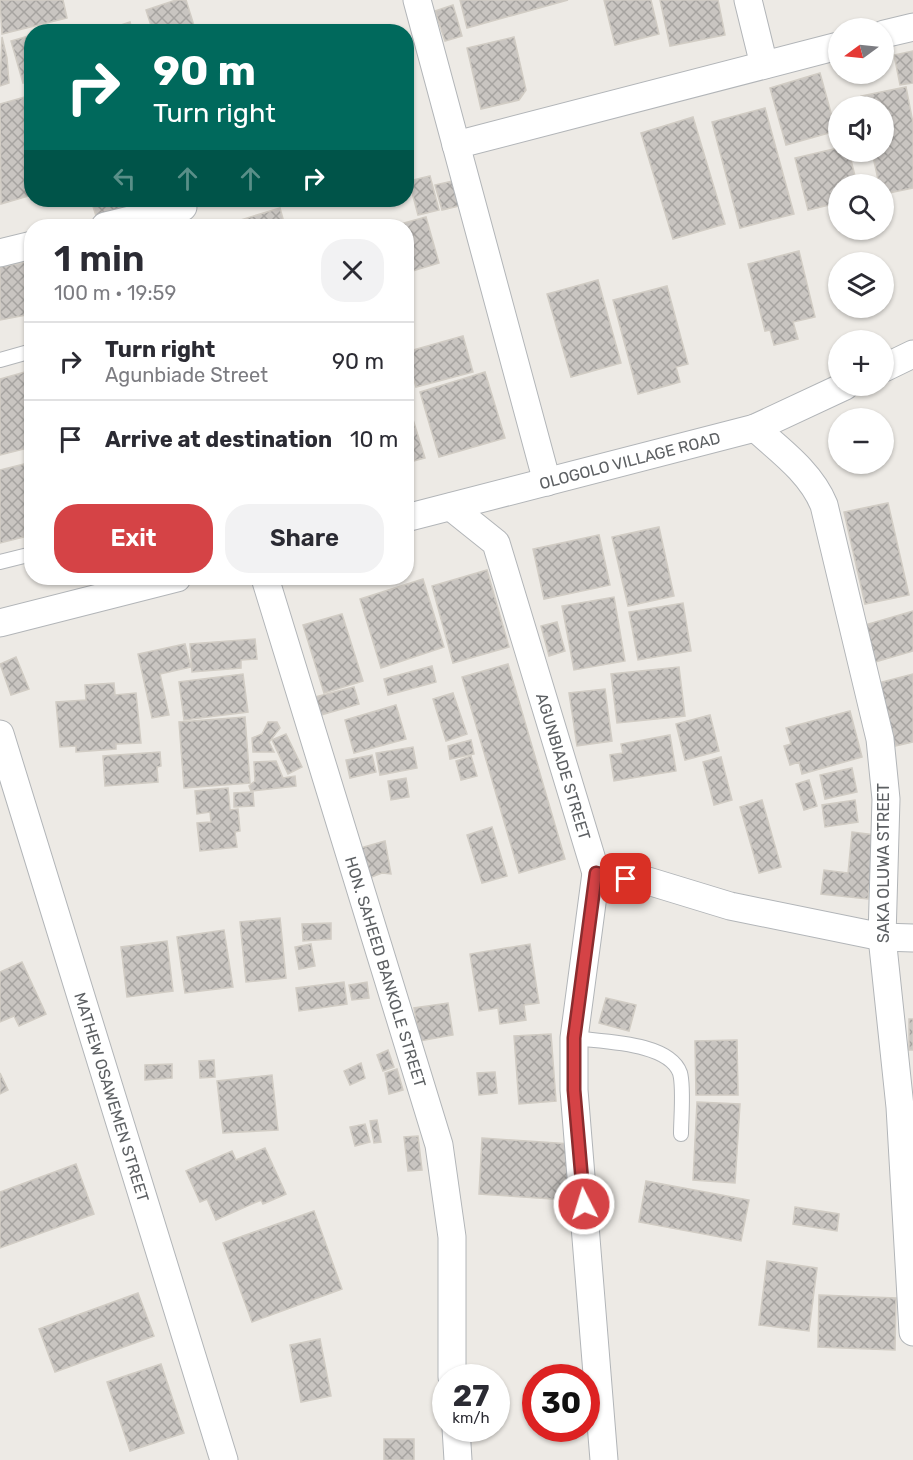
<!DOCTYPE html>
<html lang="en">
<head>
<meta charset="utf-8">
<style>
  body { margin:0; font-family:Rubik,sans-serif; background:#f2f2f3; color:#2b2b33; height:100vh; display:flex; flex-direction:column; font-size:22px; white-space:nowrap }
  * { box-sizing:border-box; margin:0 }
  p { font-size:20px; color:#7c7c81 }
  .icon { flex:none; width:33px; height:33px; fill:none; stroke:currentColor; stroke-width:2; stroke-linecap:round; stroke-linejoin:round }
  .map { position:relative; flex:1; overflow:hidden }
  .side { position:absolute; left:24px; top:219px; width:390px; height:366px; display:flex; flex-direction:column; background:#fff; border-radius:24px; box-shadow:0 2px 4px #0004 }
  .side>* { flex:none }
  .hud { position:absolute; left:24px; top:24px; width:390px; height:183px; border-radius:24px; box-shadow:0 2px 4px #0004; background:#00695c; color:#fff; overflow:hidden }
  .needle { width:39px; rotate:255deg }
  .fabs { position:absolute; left:828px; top:18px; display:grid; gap:12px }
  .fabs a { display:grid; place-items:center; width:66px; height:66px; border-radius:50%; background:#fff; box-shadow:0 2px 4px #0004; font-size:30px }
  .speed { position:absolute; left:432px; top:1364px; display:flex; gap:12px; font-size:30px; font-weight:700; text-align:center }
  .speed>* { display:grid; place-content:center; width:78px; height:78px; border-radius:50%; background:#fff; box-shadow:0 2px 4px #0004; line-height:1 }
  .speed small { font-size:15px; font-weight:400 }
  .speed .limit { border:9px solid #d22; background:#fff; color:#111 }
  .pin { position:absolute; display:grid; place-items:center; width:51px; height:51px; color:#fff; margin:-26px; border-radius:12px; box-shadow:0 3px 9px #0006 }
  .me { position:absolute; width:66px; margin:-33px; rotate:355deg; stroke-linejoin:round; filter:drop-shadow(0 0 4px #0008) }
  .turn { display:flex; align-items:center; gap:21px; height:126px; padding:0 30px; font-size:27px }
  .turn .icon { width:78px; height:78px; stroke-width:2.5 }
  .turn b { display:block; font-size:42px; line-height:51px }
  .lanes { display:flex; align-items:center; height:57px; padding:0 30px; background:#0003; justify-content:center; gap:30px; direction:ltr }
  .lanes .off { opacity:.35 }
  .round { display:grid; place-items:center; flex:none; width:63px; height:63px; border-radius:24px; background:#f2f2f3 }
  .overview { display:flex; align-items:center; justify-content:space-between; height:102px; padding:0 30px }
  h1 { font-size:36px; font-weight:600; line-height:45px }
  .primary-button { display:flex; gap:12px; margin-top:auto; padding:12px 30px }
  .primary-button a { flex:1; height:69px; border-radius:24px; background:#d54346; color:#fff; font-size:24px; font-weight:600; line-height:69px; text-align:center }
  .primary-button a+a { background:#f2f2f3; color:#2b2b33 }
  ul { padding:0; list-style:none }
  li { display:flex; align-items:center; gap:18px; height:78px; padding:0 30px; border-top:2px solid #e1e1e2 }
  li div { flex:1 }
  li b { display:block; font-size:22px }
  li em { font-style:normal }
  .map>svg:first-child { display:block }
  .building { fill:url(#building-cross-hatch); stroke:#d1ccc4; stroke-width:1.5 }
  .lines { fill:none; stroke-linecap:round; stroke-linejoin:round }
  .lane-casing { stroke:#b2b5b8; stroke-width:16 }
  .street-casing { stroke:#b2b5b8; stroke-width:29 }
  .lane { stroke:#fff; stroke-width:14 }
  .street { stroke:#fff; stroke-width:27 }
  .route-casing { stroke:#8a2c2e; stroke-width:15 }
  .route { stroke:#d54346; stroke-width:10 }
  .labels { text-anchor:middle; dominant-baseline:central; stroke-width:4.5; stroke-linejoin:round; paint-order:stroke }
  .street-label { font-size:16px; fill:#5d6063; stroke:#fff }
</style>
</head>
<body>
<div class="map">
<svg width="913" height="1460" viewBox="0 0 913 1460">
  <defs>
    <pattern id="building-cross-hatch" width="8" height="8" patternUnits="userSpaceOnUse" patternTransform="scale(1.5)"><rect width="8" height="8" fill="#c9c5c1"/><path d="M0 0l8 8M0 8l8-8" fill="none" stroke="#a6a3a0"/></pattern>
  </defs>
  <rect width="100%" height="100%" fill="#edeae5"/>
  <g class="building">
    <path d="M 0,0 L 63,0 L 67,18 L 2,34 Z"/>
    <path d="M 176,0 L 186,0 L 196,32 L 153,32 L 146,10 Z"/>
    <path d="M 460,0 L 568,0 L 467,28 Z"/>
    <path d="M 604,0 L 651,0 L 659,34 L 615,45 Z"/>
    <path d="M 660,0 L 718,0 L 725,35 L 670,46 Z"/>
    <path d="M 453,5 L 462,36 L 445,41 L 435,11 Z"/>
    <path d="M 130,22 L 133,32 L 100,32 Z"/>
    <path d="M 32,35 L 32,81 L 23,83 L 11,41 Z"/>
    <path d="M 2,37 L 7,58 L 9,83 L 0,86 Z"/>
    <path d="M 514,37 L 526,90 L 519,100 L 481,109 L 467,48 Z"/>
    <path d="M 913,51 L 913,83 L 900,85 L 894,55 Z"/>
    <path d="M 820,73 L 836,131 L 786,145 L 770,88 Z"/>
    <path d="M 906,87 L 913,123 L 913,188 L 884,194 L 884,184 L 879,184 L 872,152 L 884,152 L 884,106 L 863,106 L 861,96 Z"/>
    <path d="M 25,97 L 32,120 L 32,195 L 1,204 L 0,104 Z"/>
    <path d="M 765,108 L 794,214 L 740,228 L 712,122 Z"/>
    <path d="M 693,117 L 725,224 L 673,239 L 641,133 Z"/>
    <path d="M 838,148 L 838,152 L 849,152 L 857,184 L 838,184 L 838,203 L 808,210 L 795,158 Z"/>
    <path d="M 430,176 L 439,210 L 418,215 L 409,181 Z"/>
    <path d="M 453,181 L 459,206 L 442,210 L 435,185 Z"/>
    <path d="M 91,200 L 120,200 L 124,212 L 97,219 Z"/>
    <path d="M 280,208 L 285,226 L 225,226 L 224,225 Z"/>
    <path d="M 426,217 L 439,263 L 406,273 L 406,226 L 393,226 Z"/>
    <path d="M 212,222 L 214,226 L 194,226 Z"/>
    <path d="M 799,251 L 815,317 L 793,322 L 798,339 L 774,345 L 770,330 L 765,331 L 748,264 Z"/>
    <path d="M 32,261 L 32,314 L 0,320 L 0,267 Z"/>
    <path d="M 598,280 L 621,363 L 571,377 L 547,294 Z"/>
    <path d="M 667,286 L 688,364 L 676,367 L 680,382 L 638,394 L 613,300 Z"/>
    <path d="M 463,336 L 473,372 L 416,387 L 406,352 Z"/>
    <path d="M 32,370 L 32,447 L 0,455 L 0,379 Z"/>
    <path d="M 485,372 L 505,438 L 439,457 L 420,392 Z"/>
    <path d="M 406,397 L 425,458 L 406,463 Z"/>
    <path d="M 32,462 L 32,535 L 0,543 L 0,470 Z"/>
    <path d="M 888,503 L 909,595 L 865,604 L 844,512 Z"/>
    <path d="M 659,527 L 674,596 L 628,606 L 612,537 Z"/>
    <path d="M 599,535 L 610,585 L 544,599 L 533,549 Z"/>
    <path d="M 487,570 L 509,647 L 453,663 L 432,586 Z"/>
    <path d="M 423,579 L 444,647 L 381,668 L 360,599 Z"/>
    <path d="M 614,597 L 625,661 L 574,670 L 562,606 Z"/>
    <path d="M 683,603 L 691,651 L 638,660 L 629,612 Z"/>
    <path d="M 913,611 L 913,651 L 875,662 L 865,625 Z"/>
    <path d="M 342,614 L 363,681 L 324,693 L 303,625 Z"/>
    <path d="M 557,622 L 565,651 L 549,656 L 541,626 Z"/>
    <path d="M 255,639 L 257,659 L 241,660 L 241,668 L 192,672 L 190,644 Z"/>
    <path d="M 185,644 L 191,667 L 160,674 L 169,715 L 152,718 L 138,654 Z"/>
    <path d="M 16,657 L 29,689 L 11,695 L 0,664 Z"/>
    <path d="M 508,664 L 565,859 L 519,873 L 462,677 Z"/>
    <path d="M 432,666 L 436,682 L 388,695 L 384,679 Z"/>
    <path d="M 679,667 L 685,716 L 617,723 L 611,674 Z"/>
    <path d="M 243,674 L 248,712 L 184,720 L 179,682 Z"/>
    <path d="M 913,674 L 913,742 L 895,746 L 878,683 Z"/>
    <path d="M 114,683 L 115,695 L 136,693 L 141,743 L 116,744 L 116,749 L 76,752 L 76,746 L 60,747 L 56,702 L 86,700 L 85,685 Z"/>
    <path d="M 354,687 L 359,704 L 321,715 L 315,697 Z"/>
    <path d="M 605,689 L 612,741 L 577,746 L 569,693 Z"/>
    <path d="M 453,693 L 467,734 L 446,741 L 433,699 Z"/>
    <path d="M 396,705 L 406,739 L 354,753 L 345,720 Z"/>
    <path d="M 850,711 L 862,757 L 802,774 L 799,762 L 790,765 L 784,746 L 791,744 L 786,728 Z"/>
    <path d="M 710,715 L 719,751 L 685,760 L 676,724 Z"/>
    <path d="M 245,717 L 250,783 L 184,788 L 179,722 Z"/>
    <path d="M 268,722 L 277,722 L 280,728 L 269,742 L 274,752 L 253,752 L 252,738 L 262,734 Z"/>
    <path d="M 286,734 L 302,767 L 288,774 L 272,740 Z"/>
    <path d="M 670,735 L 676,771 L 614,781 L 610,755 L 623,753 L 621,744 Z"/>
    <path d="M 471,740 L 474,754 L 450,759 L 448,746 Z"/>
    <path d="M 413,747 L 417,768 L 380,775 L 376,753 Z"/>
    <path d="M 160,752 L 161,766 L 157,767 L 158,782 L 105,786 L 103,756 Z"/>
    <path d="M 372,755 L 376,772 L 350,778 L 346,760 Z"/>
    <path d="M 471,756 L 477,776 L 461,780 L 456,761 Z"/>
    <path d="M 721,757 L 732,800 L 714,805 L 703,762 Z"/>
    <path d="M 276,761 L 283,778 L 295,776 L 296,786 L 251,791 L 249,786 L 255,781 L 254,762 Z"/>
    <path d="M 852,768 L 857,792 L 825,799 L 820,775 Z"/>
    <path d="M 406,778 L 409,797 L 391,800 L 388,781 Z"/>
    <path d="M 809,780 L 817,806 L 804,810 L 796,784 Z"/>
    <path d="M 228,788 L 230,810 L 238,809 L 240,831 L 235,832 L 237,847 L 200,851 L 197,823 L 211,822 L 210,812 L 197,814 L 195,791 Z"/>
    <path d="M 253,792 L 254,806 L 234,807 L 234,793 Z"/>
    <path d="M 762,800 L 781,867 L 759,873 L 740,807 Z"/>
    <path d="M 855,800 L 858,822 L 825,827 L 822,805 Z"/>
    <path d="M 492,827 L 507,876 L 482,883 L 467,835 Z"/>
    <path d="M 852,832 L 875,835 L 868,899 L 821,894 L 824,870 L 848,873 Z"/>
    <path d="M 385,841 L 391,874 L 382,873 L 369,878 L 357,849 Z"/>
    <path d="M 280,918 L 286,978 L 246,982 L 240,922 Z"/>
    <path d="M 331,923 L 331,939 L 303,941 L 302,924 Z"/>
    <path d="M 224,930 L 233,987 L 185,993 L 177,937 Z"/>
    <path d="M 167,941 L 173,991 L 127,997 L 121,947 Z"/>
    <path d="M 311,944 L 315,966 L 299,969 L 295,947 Z"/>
    <path d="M 530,944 L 539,1003 L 524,1005 L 526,1020 L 500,1024 L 498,1008 L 479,1011 L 470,954 Z"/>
    <path d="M 22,962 L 46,1014 L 19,1026 L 14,1016 L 0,1022 L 0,972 Z"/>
    <path d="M 344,982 L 347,1004 L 299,1011 L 296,988 Z"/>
    <path d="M 367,982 L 369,998 L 352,1000 L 349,985 Z"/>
    <path d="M 606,998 L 636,1005 L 629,1031 L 599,1023 Z"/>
    <path d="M 448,1003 L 453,1035 L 420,1041 L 414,1008 Z"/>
    <rect x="909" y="1019" width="4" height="31"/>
    <path d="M 551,1034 L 556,1101 L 519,1104 L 514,1036 Z"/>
    <path d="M 737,1040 L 738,1095 L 696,1095 L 695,1041 Z"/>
    <path d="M 388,1050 L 394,1067 L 383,1071 L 377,1055 Z"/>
    <path d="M 214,1060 L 215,1077 L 200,1078 L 199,1061 Z"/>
    <path d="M 361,1063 L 365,1078 L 350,1085 L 344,1071 Z"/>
    <path d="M 172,1064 L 172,1078 L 145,1080 L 145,1065 Z"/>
    <path d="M 397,1069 L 403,1090 L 389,1094 L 385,1073 Z"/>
    <path d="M 495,1072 L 497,1093 L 479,1095 L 477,1073 Z"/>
    <path d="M 0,1073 L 8,1090 L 0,1094 Z"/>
    <path d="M 272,1075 L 278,1130 L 223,1133 L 217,1081 Z"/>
    <path d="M 697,1102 L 740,1104 L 735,1183 L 693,1180 Z"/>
    <path d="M 377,1120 L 381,1142 L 374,1143 L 370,1121 Z"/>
    <path d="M 365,1124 L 370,1142 L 355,1146 L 350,1127 Z"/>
    <path d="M 418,1136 L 422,1170 L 408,1171 L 404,1137 Z"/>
    <path d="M 482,1138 L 571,1144 L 567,1200 L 479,1194 Z"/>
    <path d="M 265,1148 L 286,1194 L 263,1204 L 261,1200 L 216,1220 L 207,1199 L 200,1202 L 186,1171 L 232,1151 L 236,1160 Z"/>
    <path d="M 76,1164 L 94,1214 L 0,1248 L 0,1192 Z"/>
    <path d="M 646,1181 L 749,1200 L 741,1241 L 639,1222 Z"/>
    <path d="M 795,1207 L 839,1214 L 837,1231 L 793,1224 Z"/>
    <path d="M 314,1211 L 342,1289 L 252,1322 L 223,1243 Z"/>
    <path d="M 767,1261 L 817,1268 L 809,1331 L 759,1325 Z"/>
    <path d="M 138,1293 L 154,1336 L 55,1372 L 39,1329 Z"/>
    <path d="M 819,1295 L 896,1298 L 895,1350 L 818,1347 Z"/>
    <path d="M 320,1339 L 331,1396 L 301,1402 L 290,1345 Z"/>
    <path d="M 161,1364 L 184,1433 L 130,1451 L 107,1382 Z"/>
    <rect x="384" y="1439" width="30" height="21"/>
  </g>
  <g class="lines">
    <defs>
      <g id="lane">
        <path d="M 0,360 L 32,351"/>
        <path d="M 0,562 L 32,554"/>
        <path d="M 574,1038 C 603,1042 669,1042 680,1073 C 684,1087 681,1118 681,1134"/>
      </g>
      <g id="street">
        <path d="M 417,0 L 547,482"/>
        <path d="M 748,0 L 764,65"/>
        <path d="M 884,34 L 913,27"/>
        <path d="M 456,145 L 838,46"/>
        <path d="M 105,226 L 183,207"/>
        <path d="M 0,253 L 32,245"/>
        <path d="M 884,368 L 913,354"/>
        <path d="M 755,428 C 781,451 811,473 824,505 L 880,739 L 886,799 L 882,937 L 900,1107 L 913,1332"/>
        <path id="s1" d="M 451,507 L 496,543 L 596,873 L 648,881 L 730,906 L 882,937 L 913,938"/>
        <path id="s2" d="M 406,518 L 755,428 L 845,386"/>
        <path id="s3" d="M 265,578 L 439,1145 L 452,1237 L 452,1377"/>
        <path d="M 0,623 L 177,578"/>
        <path id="s4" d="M 0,734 L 224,1460"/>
        <path d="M 596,873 L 574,1038 L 574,1090 L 604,1460"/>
        <path d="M 456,1428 L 458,1460"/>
      </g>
    </defs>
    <use href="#lane" class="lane-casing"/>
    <use href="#street" class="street-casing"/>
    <use href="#lane" class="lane"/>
    <use href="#street" class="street"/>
  </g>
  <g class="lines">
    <defs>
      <path id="route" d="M 584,1204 L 574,1090 L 574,1038 L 596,873 L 626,879"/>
    </defs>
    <use href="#route" class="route-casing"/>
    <use href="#route" class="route"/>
  </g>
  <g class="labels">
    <g class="street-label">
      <text stroke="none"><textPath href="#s2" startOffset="231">OLOGOLO VILLAGE ROAD</textPath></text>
      <text stroke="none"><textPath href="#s1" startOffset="291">AGUNBIADE STREET</textPath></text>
      <text transform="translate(883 863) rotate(-90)">SAKA OLUWA STREET</text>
      <text stroke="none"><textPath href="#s3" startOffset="412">HON. SAHEED BANKOLE STREET</textPath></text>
      <text stroke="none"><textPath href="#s4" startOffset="380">MATHEW OSAWEMEN STREET</textPath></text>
    </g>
  </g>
</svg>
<div class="fabs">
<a><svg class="needle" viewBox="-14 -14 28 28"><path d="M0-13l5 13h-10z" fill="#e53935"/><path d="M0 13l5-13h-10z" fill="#7c7c81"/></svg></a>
<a><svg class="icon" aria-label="sound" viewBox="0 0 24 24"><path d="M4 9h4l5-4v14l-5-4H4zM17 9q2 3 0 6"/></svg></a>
<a><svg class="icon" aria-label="search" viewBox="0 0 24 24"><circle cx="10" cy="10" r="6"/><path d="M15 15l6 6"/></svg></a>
<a><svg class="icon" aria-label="layers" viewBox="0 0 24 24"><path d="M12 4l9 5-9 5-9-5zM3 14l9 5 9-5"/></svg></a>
<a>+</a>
<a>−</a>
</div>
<div class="speed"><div>27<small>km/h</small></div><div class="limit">30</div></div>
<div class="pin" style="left:626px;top:879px;background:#d93025"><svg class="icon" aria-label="arrive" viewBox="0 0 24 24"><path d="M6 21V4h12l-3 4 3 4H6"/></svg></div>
<svg class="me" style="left:584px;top:1204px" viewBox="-20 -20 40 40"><circle r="17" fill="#d54346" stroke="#fff" stroke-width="3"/><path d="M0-11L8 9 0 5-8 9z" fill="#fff"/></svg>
<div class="hud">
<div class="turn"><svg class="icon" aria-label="right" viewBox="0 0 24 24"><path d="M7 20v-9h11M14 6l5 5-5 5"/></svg><div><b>90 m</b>Turn right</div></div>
<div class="lanes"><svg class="icon off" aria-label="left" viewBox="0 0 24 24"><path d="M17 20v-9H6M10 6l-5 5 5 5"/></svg><svg class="icon off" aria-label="ahead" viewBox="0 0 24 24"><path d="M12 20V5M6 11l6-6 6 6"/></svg><svg class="icon off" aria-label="ahead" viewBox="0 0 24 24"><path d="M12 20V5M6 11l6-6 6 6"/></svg><svg class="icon" aria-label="right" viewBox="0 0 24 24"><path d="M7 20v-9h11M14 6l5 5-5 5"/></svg></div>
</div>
<section class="side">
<div class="overview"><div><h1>1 min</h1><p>100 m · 19:59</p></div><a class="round"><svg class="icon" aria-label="close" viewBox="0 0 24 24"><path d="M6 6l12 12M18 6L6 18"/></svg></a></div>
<ul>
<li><svg class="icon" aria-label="right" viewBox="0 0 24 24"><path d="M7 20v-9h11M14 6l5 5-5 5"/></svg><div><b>Turn right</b><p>Agunbiade Street</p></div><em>90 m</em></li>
<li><svg class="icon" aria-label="arrive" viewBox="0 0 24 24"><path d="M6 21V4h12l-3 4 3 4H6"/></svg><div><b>Arrive at destination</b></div><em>10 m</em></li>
</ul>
<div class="primary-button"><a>Exit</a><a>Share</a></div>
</section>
</div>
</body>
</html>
